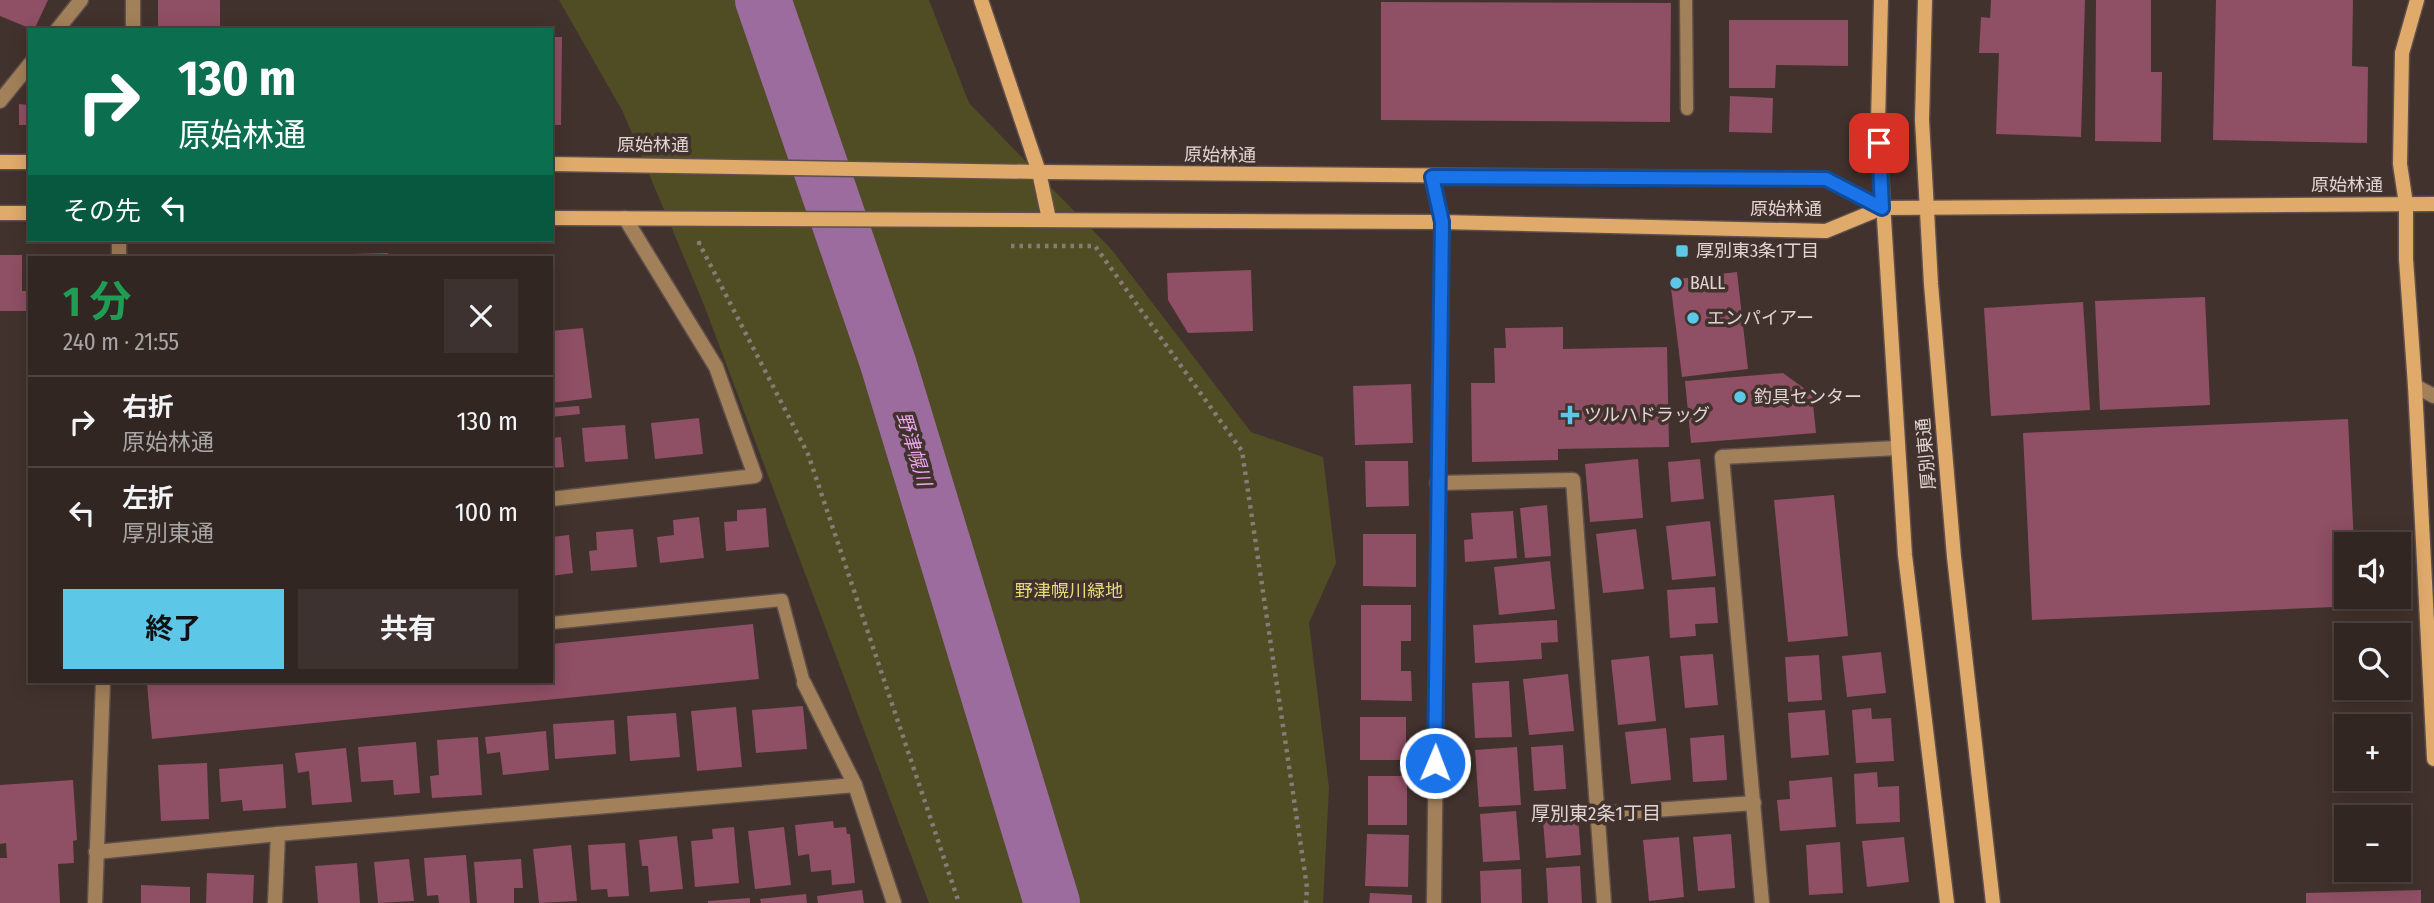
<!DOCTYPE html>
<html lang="ja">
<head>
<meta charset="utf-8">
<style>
  body { margin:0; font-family:"Fira Sans Condensed","Noto Sans JP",sans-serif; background:#3d322f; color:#f1f3f6; height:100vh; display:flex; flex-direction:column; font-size:26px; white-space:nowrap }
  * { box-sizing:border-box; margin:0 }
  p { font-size:23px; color:#a8a5a5 }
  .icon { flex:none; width:38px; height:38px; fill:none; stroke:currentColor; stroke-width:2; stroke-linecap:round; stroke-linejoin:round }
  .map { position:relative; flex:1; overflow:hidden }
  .drawer { position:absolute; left:28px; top:256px; width:525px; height:427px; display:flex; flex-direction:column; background:#322622; border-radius:0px; box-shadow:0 4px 18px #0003,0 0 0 2px #4d4340 }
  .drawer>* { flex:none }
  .hud { position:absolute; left:28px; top:28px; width:525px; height:214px; border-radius:0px; box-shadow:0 4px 18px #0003,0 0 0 2px #4d4340; background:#0b6e4f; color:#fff; overflow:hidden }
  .buttons { position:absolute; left:2334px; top:532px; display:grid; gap:14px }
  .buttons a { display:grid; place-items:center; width:77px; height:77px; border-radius:0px; background:#322622; box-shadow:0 4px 18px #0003,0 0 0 2px #4d4340; font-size:35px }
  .pin { position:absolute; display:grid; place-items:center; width:60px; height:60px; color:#fff; margin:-30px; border-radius:14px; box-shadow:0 4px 10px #0006 }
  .me { position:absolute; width:77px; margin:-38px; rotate:1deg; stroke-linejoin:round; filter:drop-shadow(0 0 5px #0008) }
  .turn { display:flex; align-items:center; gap:24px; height:147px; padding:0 35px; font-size:32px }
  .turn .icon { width:91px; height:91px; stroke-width:2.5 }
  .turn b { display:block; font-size:49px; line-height:60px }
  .then { display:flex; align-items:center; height:66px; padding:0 35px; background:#0003; gap:14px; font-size:26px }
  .round { display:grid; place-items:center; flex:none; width:74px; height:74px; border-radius:0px; background:#3d322f }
  .overview { display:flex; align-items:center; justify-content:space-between; height:119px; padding:0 35px }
  h1 { font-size:42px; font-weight:700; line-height:52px; color:#1e9e55 }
  .button { display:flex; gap:14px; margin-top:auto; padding:14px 35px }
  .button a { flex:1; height:80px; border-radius:0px; background:#5cc7e7; color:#111; font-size:28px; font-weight:700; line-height:80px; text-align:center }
  .button a+a { background:#3d322f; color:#f1f3f6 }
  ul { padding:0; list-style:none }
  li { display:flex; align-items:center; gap:21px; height:91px; padding:0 35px; border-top:2px solid #4d4340 }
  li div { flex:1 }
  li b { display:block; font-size:26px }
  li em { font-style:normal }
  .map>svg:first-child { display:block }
  .green { fill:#504c24 }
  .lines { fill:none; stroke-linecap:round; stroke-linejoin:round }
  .river { stroke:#9b6c9d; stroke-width:56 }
  .building { fill:#8f4f64 }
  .lane-casing { stroke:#5e4f4b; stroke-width:15 }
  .street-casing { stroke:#5e4f4b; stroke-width:17 }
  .secondary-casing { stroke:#5e4f4b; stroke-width:17 }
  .path { stroke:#887a76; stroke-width:4.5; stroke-dasharray:3.5 5; stroke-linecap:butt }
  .lane { stroke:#a2805a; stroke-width:12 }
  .street { stroke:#a2805a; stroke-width:14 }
  .secondary { stroke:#e0aa6b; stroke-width:14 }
  .route-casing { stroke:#114b97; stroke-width:18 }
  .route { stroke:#1a73e8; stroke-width:12 }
  .poi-dot { fill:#5cc7e7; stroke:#42322d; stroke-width:2.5 }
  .labels { text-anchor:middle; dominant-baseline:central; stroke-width:7; stroke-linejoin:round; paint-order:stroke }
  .street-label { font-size:18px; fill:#e0d5d2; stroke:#42322d }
  .poi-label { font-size:18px; fill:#e0d5d2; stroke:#42322d; text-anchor:start }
  .park-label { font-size:18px; fill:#e4db7a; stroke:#42322d }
  .water-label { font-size:19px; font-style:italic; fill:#eaa7ee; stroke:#42322d }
  .neighbourhood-label { font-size:19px; fill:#e0d5d2; stroke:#42322d }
</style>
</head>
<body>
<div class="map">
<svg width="2434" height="903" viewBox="0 0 2434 903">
  <rect width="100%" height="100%" fill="#42322d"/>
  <path class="green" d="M 559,0 L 929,0 L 969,103 L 1112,250 L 1251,432 L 1323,457 L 1336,563 L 1309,623 L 1329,788 L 1323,903 L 929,903 L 704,305 L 623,112 Z"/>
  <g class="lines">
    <path class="river" d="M 763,0 L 888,363 L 1052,903"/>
  </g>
  <g class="building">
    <path d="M 0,0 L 48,0 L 34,30 L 0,16 Z"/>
    <rect x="158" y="0" width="62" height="30"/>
    <path d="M 1991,0 L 2085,0 L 2081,137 L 1996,134 L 1999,53 L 1979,53 L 1981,17 L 1990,18 Z"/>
    <path d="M 2096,0 L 2151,0 L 2151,72 L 2162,72 L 2161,142 L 2095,141 Z"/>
    <path d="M 2216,0 L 2353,0 L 2352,66 L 2368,67 L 2367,143 L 2213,140 Z"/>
    <path d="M 1381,2 L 1671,3 L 1670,122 L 1381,120 Z"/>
    <path d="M 1729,20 L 1848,20 L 1848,66 L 1776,65 L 1775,88 L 1729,88 Z"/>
    <path d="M 551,37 L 562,37 L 561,125 L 551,125 Z"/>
    <path d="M 1730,96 L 1773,98 L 1772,133 L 1729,132 Z"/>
    <path d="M 19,104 L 30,105 L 30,125 L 19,125 Z"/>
    <path d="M 388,253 L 388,257 L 314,257 L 314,255 Z"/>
    <path d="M 0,255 L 22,255 L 22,291 L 30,291 L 30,311 L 0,311 Z"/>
    <path d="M 1251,270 L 1253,331 L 1188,333 L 1168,300 L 1167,273 Z"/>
    <path d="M 1737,272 L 1748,369 L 1682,377 L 1670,280 Z"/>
    <path d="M 2205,297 L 2210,405 L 2100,410 L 2095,301 Z"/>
    <path d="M 2083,302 L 2090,410 L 1991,416 L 1984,308 Z"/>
    <path d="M 1563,327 L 1563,349 L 1667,347 L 1669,447 L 1558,449 L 1558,460 L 1472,462 L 1471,383 L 1495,383 L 1494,348 L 1506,348 L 1505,328 Z"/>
    <path d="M 583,328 L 592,398 L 551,403 L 551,331 Z"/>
    <path d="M 1783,373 L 1812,394 L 1816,433 L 1691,443 L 1685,381 Z"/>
    <path d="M 1411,384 L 1413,443 L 1355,445 L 1353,386 Z"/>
    <path d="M 579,406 L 580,414 L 551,417 L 551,408 Z"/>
    <path d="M 699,418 L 703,454 L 655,459 L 651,423 Z"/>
    <path d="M 2348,419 L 2354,544 L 2347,544 L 2347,597 L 2357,597 L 2357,606 L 2032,620 L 2023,433 Z"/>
    <path d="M 625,425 L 628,459 L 585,462 L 582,428 Z"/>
    <path d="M 561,437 L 564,467 L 551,468 L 551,438 Z"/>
    <path d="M 1638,459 L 1643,518 L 1590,522 L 1585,464 Z"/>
    <path d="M 1700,459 L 1704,499 L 1671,502 L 1668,462 Z"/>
    <path d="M 1365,461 L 1408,461 L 1409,506 L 1366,507 Z"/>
    <path d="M 1834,495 L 1848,636 L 1788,642 L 1774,500 Z"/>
    <path d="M 1547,505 L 1551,556 L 1525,558 L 1520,508 Z"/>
    <path d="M 766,508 L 769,547 L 726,551 L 724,522 L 737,521 L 737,510 Z"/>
    <path d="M 1513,511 L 1517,558 L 1465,562 L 1464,540 L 1473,539 L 1471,513 Z"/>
    <path d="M 699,517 L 704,558 L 660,563 L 657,537 L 674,535 L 673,520 Z"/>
    <path d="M 1710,521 L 1716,576 L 1672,580 L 1666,526 Z"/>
    <path d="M 633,529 L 637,567 L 591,571 L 589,551 L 597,550 L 596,532 Z"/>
    <path d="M 1636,529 L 1644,589 L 1603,593 L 1596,534 Z"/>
    <path d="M 1363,534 L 1416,534 L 1416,587 L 1363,586 Z"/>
    <path d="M 569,535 L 573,573 L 551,576 L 551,537 Z"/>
    <path d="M 1550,561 L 1555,609 L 1499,615 L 1494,567 Z"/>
    <path d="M 1715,587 L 1718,623 L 1695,624 L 1696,636 L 1670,638 L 1667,590 Z"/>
    <path d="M 1361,605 L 1411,605 L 1411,641 L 1401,641 L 1401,671 L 1411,671 L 1412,701 L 1361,700 Z"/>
    <path d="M 1557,620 L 1558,642 L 1541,643 L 1542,659 L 1475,663 L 1473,625 Z"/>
    <path d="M 753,624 L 759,679 L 152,739 L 147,684 L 181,681 L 551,681 L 551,644 Z"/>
    <path d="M 1881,652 L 1886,693 L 1847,697 L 1842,656 Z"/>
    <path d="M 1713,654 L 1718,705 L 1685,708 L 1680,656 Z"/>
    <path d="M 1819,655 L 1822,700 L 1788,702 L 1785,657 Z"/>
    <path d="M 1649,656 L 1656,721 L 1618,725 L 1611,660 Z"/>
    <path d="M 1568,674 L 1574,731 L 1529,735 L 1523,679 Z"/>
    <path d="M 1509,681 L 1512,737 L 1475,738 L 1472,683 Z"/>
    <path d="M 803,706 L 807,749 L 756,753 L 752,710 Z"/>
    <path d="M 736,707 L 742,767 L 697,771 L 691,711 Z"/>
    <path d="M 1871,708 L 1872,719 L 1891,718 L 1894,761 L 1856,763 L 1852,710 Z"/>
    <path d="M 1825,710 L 1829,755 L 1791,758 L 1788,713 Z"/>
    <path d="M 676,713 L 680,757 L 630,761 L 627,716 Z"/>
    <rect x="1360" y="717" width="46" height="43"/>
    <path d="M 614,720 L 616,754 L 555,759 L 553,724 Z"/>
    <path d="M 1666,728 L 1671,780 L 1631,784 L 1625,732 Z"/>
    <path d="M 546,731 L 549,770 L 503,775 L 500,752 L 487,754 L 485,737 Z"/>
    <path d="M 1724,735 L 1727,780 L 1693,782 L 1690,738 Z"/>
    <path d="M 478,737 L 482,795 L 432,798 L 430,776 L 439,775 L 437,740 Z"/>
    <path d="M 416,742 L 420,793 L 394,795 L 393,780 L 361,782 L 358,747 Z"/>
    <path d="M 1563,745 L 1566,789 L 1534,791 L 1531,747 Z"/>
    <path d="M 1517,747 L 1521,805 L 1479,807 L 1475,750 Z"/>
    <path d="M 346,748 L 352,802 L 312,805 L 309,771 L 298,773 L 295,753 Z"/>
    <path d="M 207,763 L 209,819 L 161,821 L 158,765 Z"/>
    <path d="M 283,764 L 286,808 L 243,811 L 242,800 L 221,802 L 219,769 Z"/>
    <path d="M 1877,772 L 1878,787 L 1899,786 L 1900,822 L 1856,824 L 1854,774 Z"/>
    <rect x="1368" y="776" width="39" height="49"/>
    <path d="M 1832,777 L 1836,827 L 1780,831 L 1777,800 L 1790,799 L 1789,781 Z"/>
    <path d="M 73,780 L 77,840 L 73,841 L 74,863 L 58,864 L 60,903 L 0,903 L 0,858 L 7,858 L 6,843 L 0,844 L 0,785 Z"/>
    <path d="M 1577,805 L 1581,855 L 1546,858 L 1542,808 Z"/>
    <path d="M 1516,811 L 1520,860 L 1483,862 L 1480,814 Z"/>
    <path d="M 833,821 L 834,828 L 846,827 L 847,834 L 850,834 L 855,883 L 832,885 L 831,870 L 811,872 L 809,854 L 798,856 L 795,825 Z"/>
    <path d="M 734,827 L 739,883 L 695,887 L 691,841 L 713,839 L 712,829 Z"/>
    <path d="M 784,827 L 791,885 L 755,889 L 748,831 Z"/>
    <path d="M 1367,834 L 1409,835 L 1408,887 L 1365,886 Z"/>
    <path d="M 1731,834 L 1735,888 L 1698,891 L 1693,837 Z"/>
    <path d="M 677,836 L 683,889 L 650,892 L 648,866 L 642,866 L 639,840 Z"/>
    <path d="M 1679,837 L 1684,897 L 1649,901 L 1643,840 Z"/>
    <path d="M 1904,837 L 1909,882 L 1867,887 L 1862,841 Z"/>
    <path d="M 1840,842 L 1843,893 L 1809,895 L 1806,845 Z"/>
    <path d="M 625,843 L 629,896 L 608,897 L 607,889 L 591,890 L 588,845 Z"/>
    <path d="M 571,845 L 577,901 L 539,903 L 533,849 Z"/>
    <path d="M 466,855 L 470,903 L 439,903 L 438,895 L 427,896 L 424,858 Z"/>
    <path d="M 409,859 L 414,901 L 378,903 L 374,862 Z"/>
    <path d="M 521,859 L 523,888 L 514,888 L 514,903 L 477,903 L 474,862 Z"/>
    <path d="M 357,863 L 360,903 L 318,903 L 315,866 Z"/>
    <path d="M 1580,866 L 1582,903 L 1548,903 L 1546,868 Z"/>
    <path d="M 1521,869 L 1522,903 L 1481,903 L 1480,871 Z"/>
    <path d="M 207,873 L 254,875 L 253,903 L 206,903 Z"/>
    <path d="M 141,885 L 190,887 L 190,903 L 141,903 Z"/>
    <path d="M 862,890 L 864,903 L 818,903 L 817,896 Z"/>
    <path d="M 2421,890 L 2421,903 L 2306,903 L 2306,893 Z"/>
    <path d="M 1370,893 L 1412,895 L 1412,903 L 1369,903 Z"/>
    <path d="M 806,894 L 807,903 L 761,903 L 760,899 Z"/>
    <path d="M 750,898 L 750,903 L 708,903 L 708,901 Z"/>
  </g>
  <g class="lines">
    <defs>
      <g id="lane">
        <path d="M 1686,0 L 1687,109"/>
        <path d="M 551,623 L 782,600 L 804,683"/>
      </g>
      <g id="street">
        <path d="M 57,30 L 81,0"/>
        <path d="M 133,30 L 133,0"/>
        <path d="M 0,101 L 30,64"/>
        <path d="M 1432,177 L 1442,222 L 1434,903"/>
        <path d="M 119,257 L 119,240"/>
        <path d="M 2415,386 L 2434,396"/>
        <path d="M 1437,483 L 1573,480 L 1604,903"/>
        <path d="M 551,499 L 755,476 L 716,367 L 625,218"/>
        <path d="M 804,683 L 855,785 L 894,903"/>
        <path d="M 1598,814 L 1754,803"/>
        <path d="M 96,852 L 278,834 L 855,785"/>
        <path d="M 95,903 L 103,681"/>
        <path d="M 275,903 L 278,834"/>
        <path d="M 1762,903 L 1722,457 L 1897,448"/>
      </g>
      <g id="secondary">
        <path d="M 981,0 L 1039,172 L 1049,219"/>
        <path d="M 1881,0 L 1878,122 L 1905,555 L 1947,903"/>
        <path d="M 1925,0 L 1922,120 L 1931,284 L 1954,557 L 1993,903"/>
        <path d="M 2417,0 L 2402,53 L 2400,164 L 2406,204 L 2406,259 L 2415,386 L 2434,759"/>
        <path d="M 0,162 L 30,162"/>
        <path d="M 551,164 L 1039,172 L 1826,179 L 1882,208"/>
        <path d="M 0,213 L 30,213"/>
        <path d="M 551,218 L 1442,222 L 1826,231 L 1882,208 L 2434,204"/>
      </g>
    </defs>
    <use href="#lane" class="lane-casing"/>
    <use href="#street" class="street-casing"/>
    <use href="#secondary" class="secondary-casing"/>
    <g class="path">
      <path d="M 701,243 L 699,243 L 808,454 L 959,903"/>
      <path d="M 1011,246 L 1095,246 L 1242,451 L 1307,887 L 1306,903"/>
    </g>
    <use href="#lane" class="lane"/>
    <use href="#street" class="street"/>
    <use href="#secondary" class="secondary"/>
  </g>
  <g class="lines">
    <defs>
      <path id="route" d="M 1435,763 L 1442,222 L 1432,177 L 1826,179 L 1882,208 L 1879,143"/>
    </defs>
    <use href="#route" class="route-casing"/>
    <use href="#route" class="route"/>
  </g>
  <g class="poi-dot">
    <rect x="1675" y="244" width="14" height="14" rx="3.5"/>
    <circle cx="1676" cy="283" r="7"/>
    <circle cx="1693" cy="318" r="7"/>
    <circle cx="1740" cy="397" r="7"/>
    <path d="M1566.5 404.5h7v7h7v7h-7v7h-7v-7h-7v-7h7z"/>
  </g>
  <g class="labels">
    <g class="street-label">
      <text x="653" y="145">原始林通</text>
      <text transform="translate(1220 155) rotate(1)">原始林通</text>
      <text x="2347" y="185">原始林通</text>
      <text x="1786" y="209">原始林通</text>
      <text transform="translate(1926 454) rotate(-95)">厚別東通</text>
    </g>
    <g class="poi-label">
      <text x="1696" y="251">厚別東3条1丁目</text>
      <text x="1690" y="283">BALL</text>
      <text x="1707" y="318">エンパイアー</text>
      <text x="1754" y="397">釣具センター</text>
      <text x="1584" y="415">ツルハドラッグ</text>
    </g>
    <g class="park-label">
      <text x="1069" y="591">野津幌川緑地</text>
    </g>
    <g class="water-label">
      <text transform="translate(914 449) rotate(73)">野津幌川</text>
    </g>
    <g class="neighbourhood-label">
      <text x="1596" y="813">厚別東2条1丁目</text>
    </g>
  </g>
</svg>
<div class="buttons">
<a><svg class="icon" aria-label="sound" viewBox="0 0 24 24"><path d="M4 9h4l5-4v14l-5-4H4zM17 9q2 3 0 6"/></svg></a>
<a><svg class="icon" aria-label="search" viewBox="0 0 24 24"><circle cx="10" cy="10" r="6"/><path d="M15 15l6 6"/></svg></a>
<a>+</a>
<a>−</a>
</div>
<div class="pin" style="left:1879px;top:143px;background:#d93025"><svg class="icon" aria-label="arrive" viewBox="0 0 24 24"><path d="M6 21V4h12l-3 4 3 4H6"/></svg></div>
<svg class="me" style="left:1435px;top:763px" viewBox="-20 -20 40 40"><circle r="17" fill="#1a73e8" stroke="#fff" stroke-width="3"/><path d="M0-11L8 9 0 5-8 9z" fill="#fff"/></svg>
<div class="hud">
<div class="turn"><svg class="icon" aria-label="right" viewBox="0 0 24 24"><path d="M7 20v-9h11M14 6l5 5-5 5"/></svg><div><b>130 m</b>原始林通</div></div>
<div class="then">その先<svg class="icon" aria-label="left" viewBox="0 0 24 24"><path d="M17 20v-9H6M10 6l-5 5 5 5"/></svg></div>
</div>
<section class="drawer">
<div class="overview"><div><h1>1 分</h1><p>240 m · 21:55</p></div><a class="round"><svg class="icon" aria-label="close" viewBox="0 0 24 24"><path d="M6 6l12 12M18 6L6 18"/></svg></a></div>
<ul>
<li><svg class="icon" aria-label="right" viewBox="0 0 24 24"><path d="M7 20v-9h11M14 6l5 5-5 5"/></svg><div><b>右折</b><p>原始林通</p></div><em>130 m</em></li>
<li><svg class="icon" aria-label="left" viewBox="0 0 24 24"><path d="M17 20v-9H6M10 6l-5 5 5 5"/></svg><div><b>左折</b><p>厚別東通</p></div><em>100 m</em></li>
</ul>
<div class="button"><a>終了</a><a>共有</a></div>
</section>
</div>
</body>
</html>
